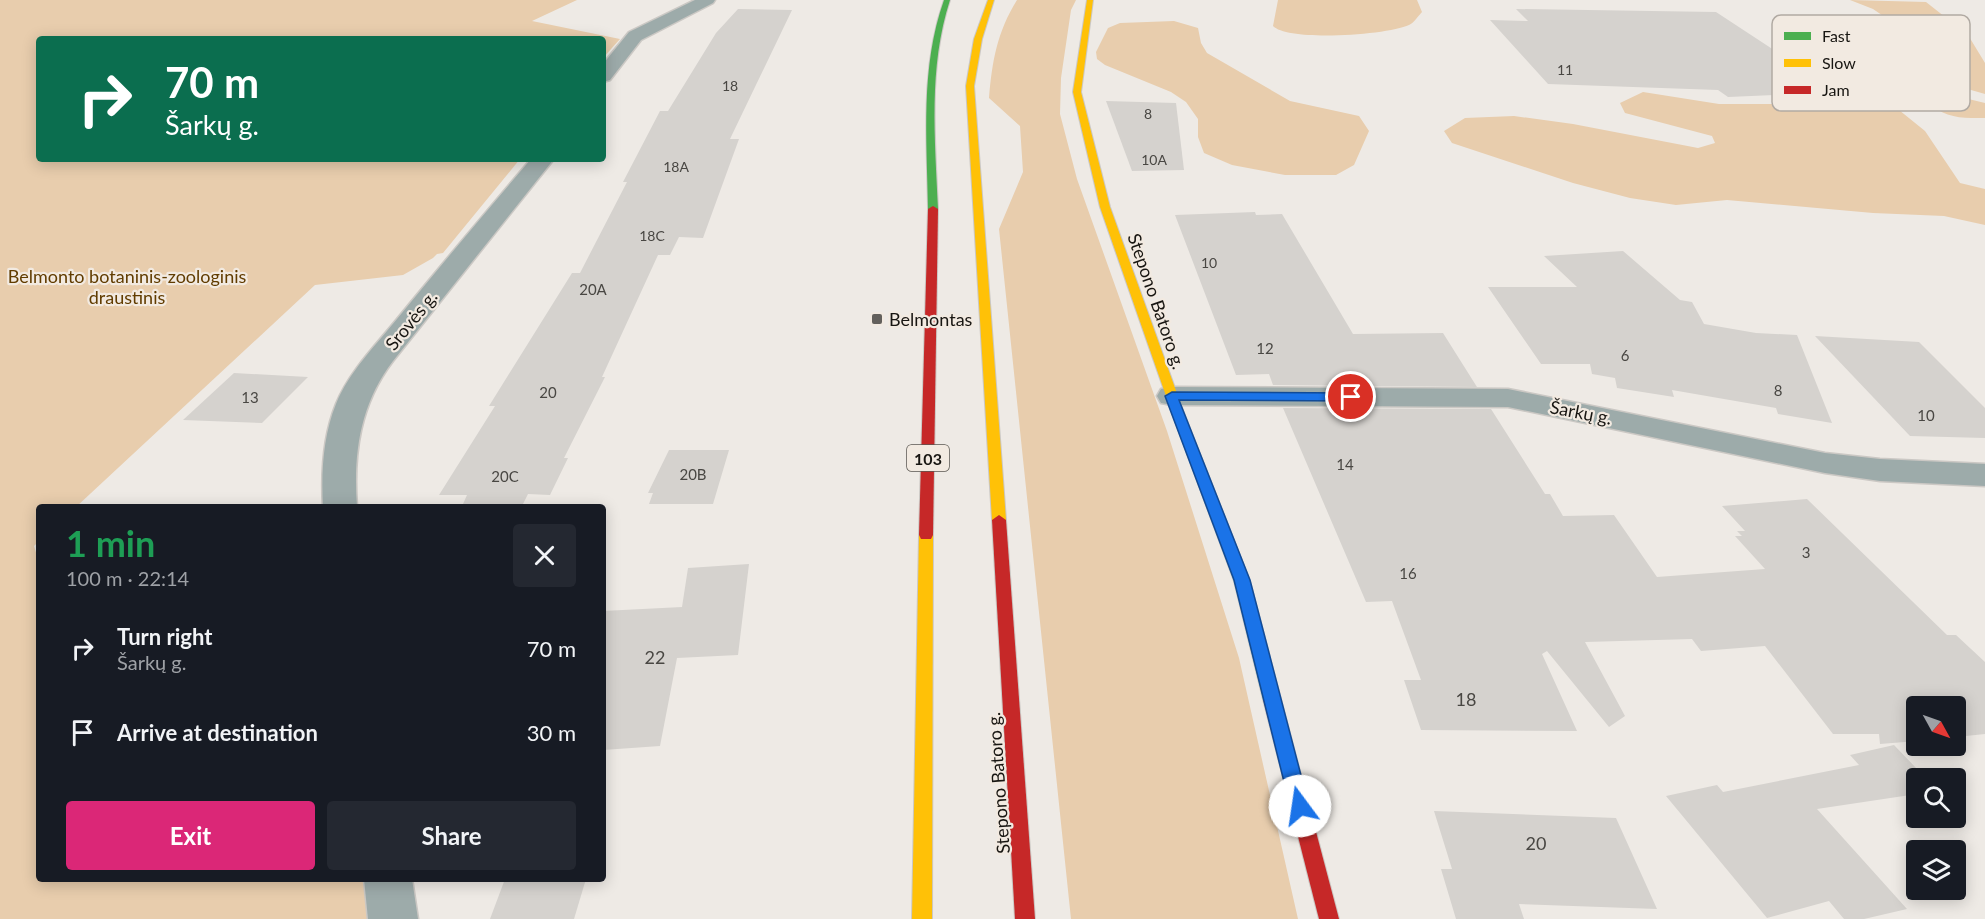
<!DOCTYPE html>
<html lang="en">
<head>
<meta charset="utf-8">
<style>
  body { margin:0; font-family:Lato,sans-serif; background:#242831; color:#f1f3f6; height:100vh; display:flex; flex-direction:column; font-size:22px; white-space:nowrap }
  * { box-sizing:border-box; margin:0 }
  p { font-size:20px; color:#9ea1a6 }
  .icon { flex:none; width:33px; height:33px; fill:none; stroke:currentColor; stroke-width:2; stroke-linecap:round; stroke-linejoin:round }
  .map { position:relative; flex:1; overflow:hidden }
  .details { position:absolute; left:36px; top:504px; width:570px; height:378px; display:flex; flex-direction:column; background:#171b24; border-radius:6px; box-shadow:0 3px 15px #0003 }
  .details>* { flex:none }
  .hud { position:absolute; left:36px; top:36px; width:570px; height:126px; border-radius:6px; box-shadow:0 3px 15px #0003; background:#0b6e4f; color:#fff; overflow:hidden }
  .needle { width:39px; rotate:130deg }
  .tools { position:absolute; left:1906px; top:696px; display:grid; gap:12px }
  .tools a { display:grid; place-items:center; width:60px; height:60px; border-radius:6px; background:#171b24; box-shadow:0 3px 15px #0003; font-size:30px }
  .pin { position:absolute; display:grid; place-items:center; width:51px; height:51px; color:#fff; margin:-26px; border:3px solid #fff; border-radius:50%; box-shadow:0 2px 6px #0007 }
  .me { position:absolute; width:66px; margin:-33px; rotate:346deg; stroke-linejoin:round; filter:drop-shadow(0 0 4px #0008) }
  .turn { display:flex; align-items:center; gap:21px; height:126px; padding:0 30px; font-size:27px }
  .turn .icon { width:78px; height:78px; stroke-width:2.5 }
  .turn b { display:block; font-size:42px; line-height:51px }
  .round { display:grid; place-items:center; flex:none; width:63px; height:63px; border-radius:6px; background:#242831 }
  .summary { display:flex; align-items:center; justify-content:space-between; height:102px; padding:0 30px }
  h1 { font-size:36px; font-weight:700; line-height:45px; color:#1e9e55 }
  .cta { display:flex; gap:12px; margin-top:auto; padding:12px 30px }
  .cta a { flex:1; height:69px; border-radius:6px; background:#db2777; color:#fff; font-size:24px; font-weight:700; line-height:69px; text-align:center }
  .cta a+a { background:#242831; color:#f1f3f6 }
  ul { padding:0; list-style:none }
  li { display:flex; align-items:center; gap:18px; height:84px; padding:0 30px }
  li div { flex:1 }
  li b { display:block; font-size:22px }
  li em { font-style:normal }
  .map>svg:first-child { display:block }
  .green { fill:#e8cdad }
  .building { fill:#d5d2ce }
  .lines { fill:none; stroke-linecap:round; stroke-linejoin:round }
  .street-casing { stroke:#cbc8c4; stroke-width:3 }
  .fast-casing { stroke:#cbc8c4; stroke-width:2 }
  .slow-casing { stroke:#cbc8c4; stroke-width:2 }
  .jam-casing { stroke:#cbc8c4; stroke-width:2 }
  .street { fill:#9dabaa; fill-rule:evenodd }
  .fast { fill:#4caf50; fill-rule:evenodd }
  .slow { fill:#ffc107; fill-rule:evenodd }
  .jam { fill:#c62828; fill-rule:evenodd }
  .route { fill:#1a73e8; stroke:#114b97; stroke-width:1.5 }
  .poi-dot { fill:#63605c; stroke:#f2eae1; stroke-width:2 }
  .labels { text-anchor:middle; dominant-baseline:central; stroke-width:4.5; stroke-linejoin:round; paint-order:stroke }
  .far-number-label { font-size:14px; fill:#494743 }
  .number-label { font-size:15px; fill:#494743 }
  .shield { fill:#f2eae1; stroke:#595650; stroke-width:1.5 }
  .shield-label { font-size:16px; font-weight:bold; fill:#181612 }
  .park-label { font-size:18px; fill:#613c00; stroke:#f2eae1 }
  .street-label { font-size:18px; fill:#181612; stroke:#f2eae1 }
  .poi-label { font-size:18px; fill:#181612; stroke:#f2eae1; text-anchor:start }
  .near-number-label { font-size:18px; fill:#494743 }
  .key { fill:#f2eae1; stroke:#b1aaa3; stroke-width:1.5 }
  .key-label { font-size:16px; fill:#181612 }
</style>
</head>
<body>
<div class="map">
<svg width="1985" height="919" viewBox="0 0 1985 919">
  <rect width="100%" height="100%" fill="#eeeae5"/>
  <g class="green">
    <path d="M 0,0 L 577,0 L 532,21 L 620,39 L 603,58 L 603,39 L 39,39 L 39,159 L 520,159 L 443,253 L 437,254 L 433,258 L 403,275 L 315,285 L 76,507 L 39,507 L 39,541 L 34,546 L 39,562 L 39,879 L 387,879 L 391,919 L 0,919 Z"/>
    <path d="M 1017,0 L 1076,0 L 1071,10 L 1061,78 L 1060,114 L 1077,179 L 1167,431 L 1239,658 L 1298,919 L 1071,919 L 999,229 L 1023,172 L 1020,126 L 989,98 C 992,62 997,32 1017,0 Z"/>
    <path d="M 1278,0 L 1417,0 L 1422,12 C 1418,16 1414,23 1409,25 C 1388,35 1288,42 1273,26 Z"/>
    <path d="M 1850,0 L 1926,2 L 1968,35 L 1985,63 L 1985,94 L 1936,80 L 1871,73 L 1782,51 L 1777,45 L 1784,41 L 1896,46 L 1906,42 L 1904,30 L 1873,9 Z"/>
    <path d="M 1174,21 L 1198,28 L 1201,43 L 1207,53 L 1290,101 L 1359,116 L 1369,131 L 1354,165 L 1336,175 L 1285,175 L 1232,165 L 1204,153 L 1198,137 L 1198,119 L 1186,102 L 1171,92 L 1105,65 L 1097,59 L 1096,52 L 1108,28 L 1120,23 Z"/>
    <path d="M 1643,92 L 1719,104 L 1854,104 L 1899,110 L 1925,131 L 1960,183 L 1985,189 L 1985,225 L 1944,216 L 1873,213 L 1727,200 L 1676,205 L 1630,198 L 1573,183 L 1452,143 L 1444,131 L 1465,118 L 1514,116 L 1573,124 L 1698,148 L 1715,143 L 1712,136 L 1625,113 L 1620,103 Z"/>
    <path d="M 1956,96 L 1985,103 L 1985,118 C 1965,118 1947,119 1932,105 L 1938,97 Z"/>
  </g>
  <g class="building">
    <path d="M 738,9 L 792,10 L 730,139 L 739,139 L 703,238 L 679,237 L 670,255 L 658,255 L 602,377 L 605,377 L 564,458 L 568,458 L 550,495 L 528,494 L 523,504 L 463,504 L 467,495 L 439,495 L 495,406 L 489,406 L 572,273 L 580,273 L 627,182 L 623,182 L 660,111 L 668,111 L 716,33 Z"/>
    <path d="M 1516,9 L 1716,12 L 1838,92 L 1728,97 L 1718,90 L 1548,84 L 1490,20 L 1528,21 Z"/>
    <path d="M 1106,101 L 1176,103 L 1184,170 L 1132,171 Z"/>
    <path d="M 1255,212 L 1256,215 L 1282,214 L 1353,334 L 1443,333 L 1477,387 L 1273,385 L 1269,374 L 1236,375 L 1175,215 Z"/>
    <path d="M 1623,251 L 1680,300 L 1692,302 L 1704,324 L 1756,333 L 1797,335 L 1832,423 L 1778,414 L 1776,408 L 1672,390 L 1674,397 L 1617,388 L 1615,378 L 1592,374 L 1590,364 L 1541,364 L 1488,287 L 1577,287 L 1544,256 Z"/>
    <path d="M 1815,336 L 1919,342 L 1985,408 L 1985,438 L 1910,436 Z"/>
    <path d="M 234,373 L 308,377 L 262,423 L 183,420 Z"/>
    <path d="M 1283,408 L 1491,409 L 1545,494 L 1550,494 L 1563,516 L 1614,515 L 1657,577 L 1765,569 L 1735,536 L 1742,536 L 1737,531 L 1745,531 L 1722,506 L 1807,499 L 1947,635 L 1956,635 L 1985,662 L 1985,734 L 1956,737 L 1956,706 L 1917,706 L 1917,741 L 1880,744 L 1879,734 L 1833,734 L 1765,646 L 1701,651 L 1692,639 L 1585,642 L 1625,716 L 1609,727 L 1547,651 L 1542,654 L 1577,731 L 1421,730 L 1404,680 L 1421,680 L 1392,601 L 1366,602 Z"/>
    <path d="M 669,450 L 729,450 L 713,504 L 649,504 L 653,493 L 648,493 Z"/>
    <path d="M 749,564 L 738,655 L 677,658 L 660,746 L 603,750 L 603,611 L 682,607 L 688,568 Z"/>
    <path d="M 1894,745 L 1917,769 L 1917,794 L 1817,809 L 1907,909 L 1864,919 L 1844,919 L 1829,901 L 1767,918 L 1666,796 L 1717,785 L 1723,792 L 1859,765 L 1850,755 Z"/>
    <path d="M 1434,811 L 1616,818 L 1657,909 L 1519,904 L 1524,919 L 1456,919 L 1441,869 L 1452,869 Z"/>
    <path d="M 505,879 L 586,879 L 574,919 L 490,919 Z"/>
  </g>
  <g class="lines">
    <defs>
      <g id="street">
        <path d="M 695,0 L 715,0 L 713,3 L 641,40 L 610,80 L 603,82 L 603,64 L 629,32 Z"/>
        <path d="M 531,159 L 554,159 L 393,361 C 360,404 353,454 357,507 L 323,507 C 321,473 323,436 336,404 C 349,372 375,346 397,319 C 441,265 486,212 531,159 Z"/>
        <path d="M 1172,387 L 1508,389 L 1825,453 L 1880,459 L 1985,464 L 1985,486 L 1880,481 L 1825,473 L 1508,407 L 1172,405 L 1161,403 L 1157,396 L 1161,389 Z"/>
        <path d="M 364,879 L 412,879 L 418,919 L 368,919 Z"/>
      </g>
      <g id="fast">
        <path d="M 944,0 L 950,0 C 928,68 935,138 938,209 L 933,212 L 928,209 C 927,138 920,68 944,0 Z"/>
        <path d="M 1178,409 L 1184,413 L 1250,581 L 1281,699 L 1278,704 L 1272,706 L 1266,704 L 1263,699 L 1234,581 L 1172,413 Z"/>
      </g>
      <g id="slow">
        <path d="M 988,0 L 994,0 L 982,39 L 974,86 L 1006,520 L 999,525 L 992,520 L 966,86 L 974,39 Z"/>
        <path d="M 1087,0 L 1093,0 L 1081,92 L 1110,207 L 1184,413 L 1178,417 L 1172,413 L 1100,207 L 1073,92 Z"/>
        <path d="M 926,530 L 931,531 L 933,535 L 932,919 L 912,919 L 919,535 L 921,531 Z"/>
      </g>
      <g id="jam">
        <path d="M 933,206 L 938,209 L 933,535 L 931,539 L 921,539 L 919,535 L 928,209 Z"/>
        <path d="M 999,515 L 1006,520 L 1035,919 L 1015,919 L 992,520 Z"/>
        <path d="M 1272,692 L 1278,694 L 1281,699 L 1339,919 L 1319,919 L 1263,699 L 1266,694 Z"/>
      </g>
    </defs>
    <use href="#street" class="street-casing"/>
    <use href="#fast" class="fast-casing"/>
    <use href="#slow" class="slow-casing"/>
    <use href="#jam" class="jam-casing"/>
    <use href="#street" class="street"/>
    <use href="#fast" class="fast"/>
    <use href="#slow" class="slow"/>
    <use href="#jam" class="jam"/>
  </g>
  <path class="route" d="M 1172,392 L 1351,393 L 1357,397 L 1351,401 L 1179,400 L 1250,580 L 1309,806 L 1306,812 L 1300,815 L 1293,812 L 1290,806 L 1234,580 L 1165,396 Z"/>
  <rect class="poi-dot" x="871" y="313" width="12" height="12" rx="3"/>
  <g class="labels">
    <g class="far-number-label">
      <text x="1565" y="69">11</text>
      <text x="730" y="85">18</text>
      <text x="1148" y="113">8</text>
      <text x="1154" y="159">10A</text>
      <text x="676" y="166">18A</text>
      <text x="652" y="235">18C</text>
      <text x="1209" y="262">10</text>
    </g>
    <g class="number-label">
      <text x="593" y="289">20A</text>
      <text x="1265" y="348">12</text>
      <text x="1625" y="355">6</text>
      <text x="1778" y="390">8</text>
      <text x="548" y="392">20</text>
      <text x="250" y="397">13</text>
      <text x="1926" y="415">10</text>
      <text x="1345" y="464">14</text>
      <text x="693" y="474">20B</text>
      <text x="505" y="476">20C</text>
      <text x="1806" y="552">3</text>
      <text x="1408" y="573">16</text>
    </g>
    <rect class="shield" x="907" y="445" width="42" height="26" rx="4.5"/>
    <g class="shield-label">
      <text x="928" y="458">103</text>
    </g>
    <g class="park-label">
      <text x="127" y="276">Belmonto botaninis-zoologinis<tspan x="127" dy="21">draustinis</tspan></text>
    </g>
    <g class="street-label">
      <text transform="translate(1157 301) rotate(71)">Stepono Batoro g.</text>
      <text transform="translate(411 320) rotate(-51)">Srovės g.</text>
      <text transform="translate(1581 412) rotate(11)">Šarkų g.</text>
      <text transform="translate(998 783) rotate(-94)">Stepono Batoro g.</text>
    </g>
    <g class="poi-label">
      <text x="889" y="319">Belmontas</text>
    </g>
    <g class="near-number-label">
      <text x="655" y="657">22</text>
      <text x="1466" y="699">18</text>
      <text x="1536" y="843">20</text>
    </g>
  </g>
  <rect x="1772" y="15" width="198" height="96" rx="9" class="key"/>
  <rect x="1784" y="32" width="27" height="8" fill="#4caf50"/>
  <rect x="1784" y="59" width="27" height="8" fill="#ffc107"/>
  <rect x="1784" y="86" width="27" height="8" fill="#c62828"/>
  <g class="key-label">
    <text x="1822" y="42">Fast</text>
    <text x="1822" y="69">Slow</text>
    <text x="1822" y="96">Jam</text>
  </g>
</svg>
<div class="tools">
<a><svg class="needle" viewBox="-14 -14 28 28"><path d="M0-13l5 13h-10z" fill="#e53935"/><path d="M0 13l5-13h-10z" fill="#9ea1a6"/></svg></a>
<a><svg class="icon" aria-label="search" viewBox="0 0 24 24"><circle cx="10" cy="10" r="6"/><path d="M15 15l6 6"/></svg></a>
<a><svg class="icon" aria-label="layers" viewBox="0 0 24 24"><path d="M12 4l9 5-9 5-9-5zM3 14l9 5 9-5"/></svg></a>
</div>
<div class="pin" style="left:1351px;top:397px;background:#d93025"><svg class="icon" aria-label="arrive" viewBox="0 0 24 24"><path d="M6 21V4h12l-3 4 3 4H6"/></svg></div>
<svg class="me" style="left:1300px;top:806px" viewBox="-20 -20 40 40"><circle r="19" fill="#fff"/><path d="M0-13L10 11 0 6-10 11z" fill="#1a73e8"/></svg>
<div class="hud">
<div class="turn"><svg class="icon" aria-label="right" viewBox="0 0 24 24"><path d="M7 20v-9h11M14 6l5 5-5 5"/></svg><div><b>70 m</b>Šarkų g.</div></div>
</div>
<section class="details">
<div class="summary"><div><h1>1 min</h1><p>100 m · 22:14</p></div><a class="round"><svg class="icon" aria-label="close" viewBox="0 0 24 24"><path d="M6 6l12 12M18 6L6 18"/></svg></a></div>
<ul>
<li><svg class="icon" aria-label="right" viewBox="0 0 24 24"><path d="M7 20v-9h11M14 6l5 5-5 5"/></svg><div><b>Turn right</b><p>Šarkų g.</p></div><em>70 m</em></li>
<li><svg class="icon" aria-label="arrive" viewBox="0 0 24 24"><path d="M6 21V4h12l-3 4 3 4H6"/></svg><div><b>Arrive at destination</b></div><em>30 m</em></li>
</ul>
<div class="cta"><a>Exit</a><a>Share</a></div>
</section>
</div>
</body>
</html>
